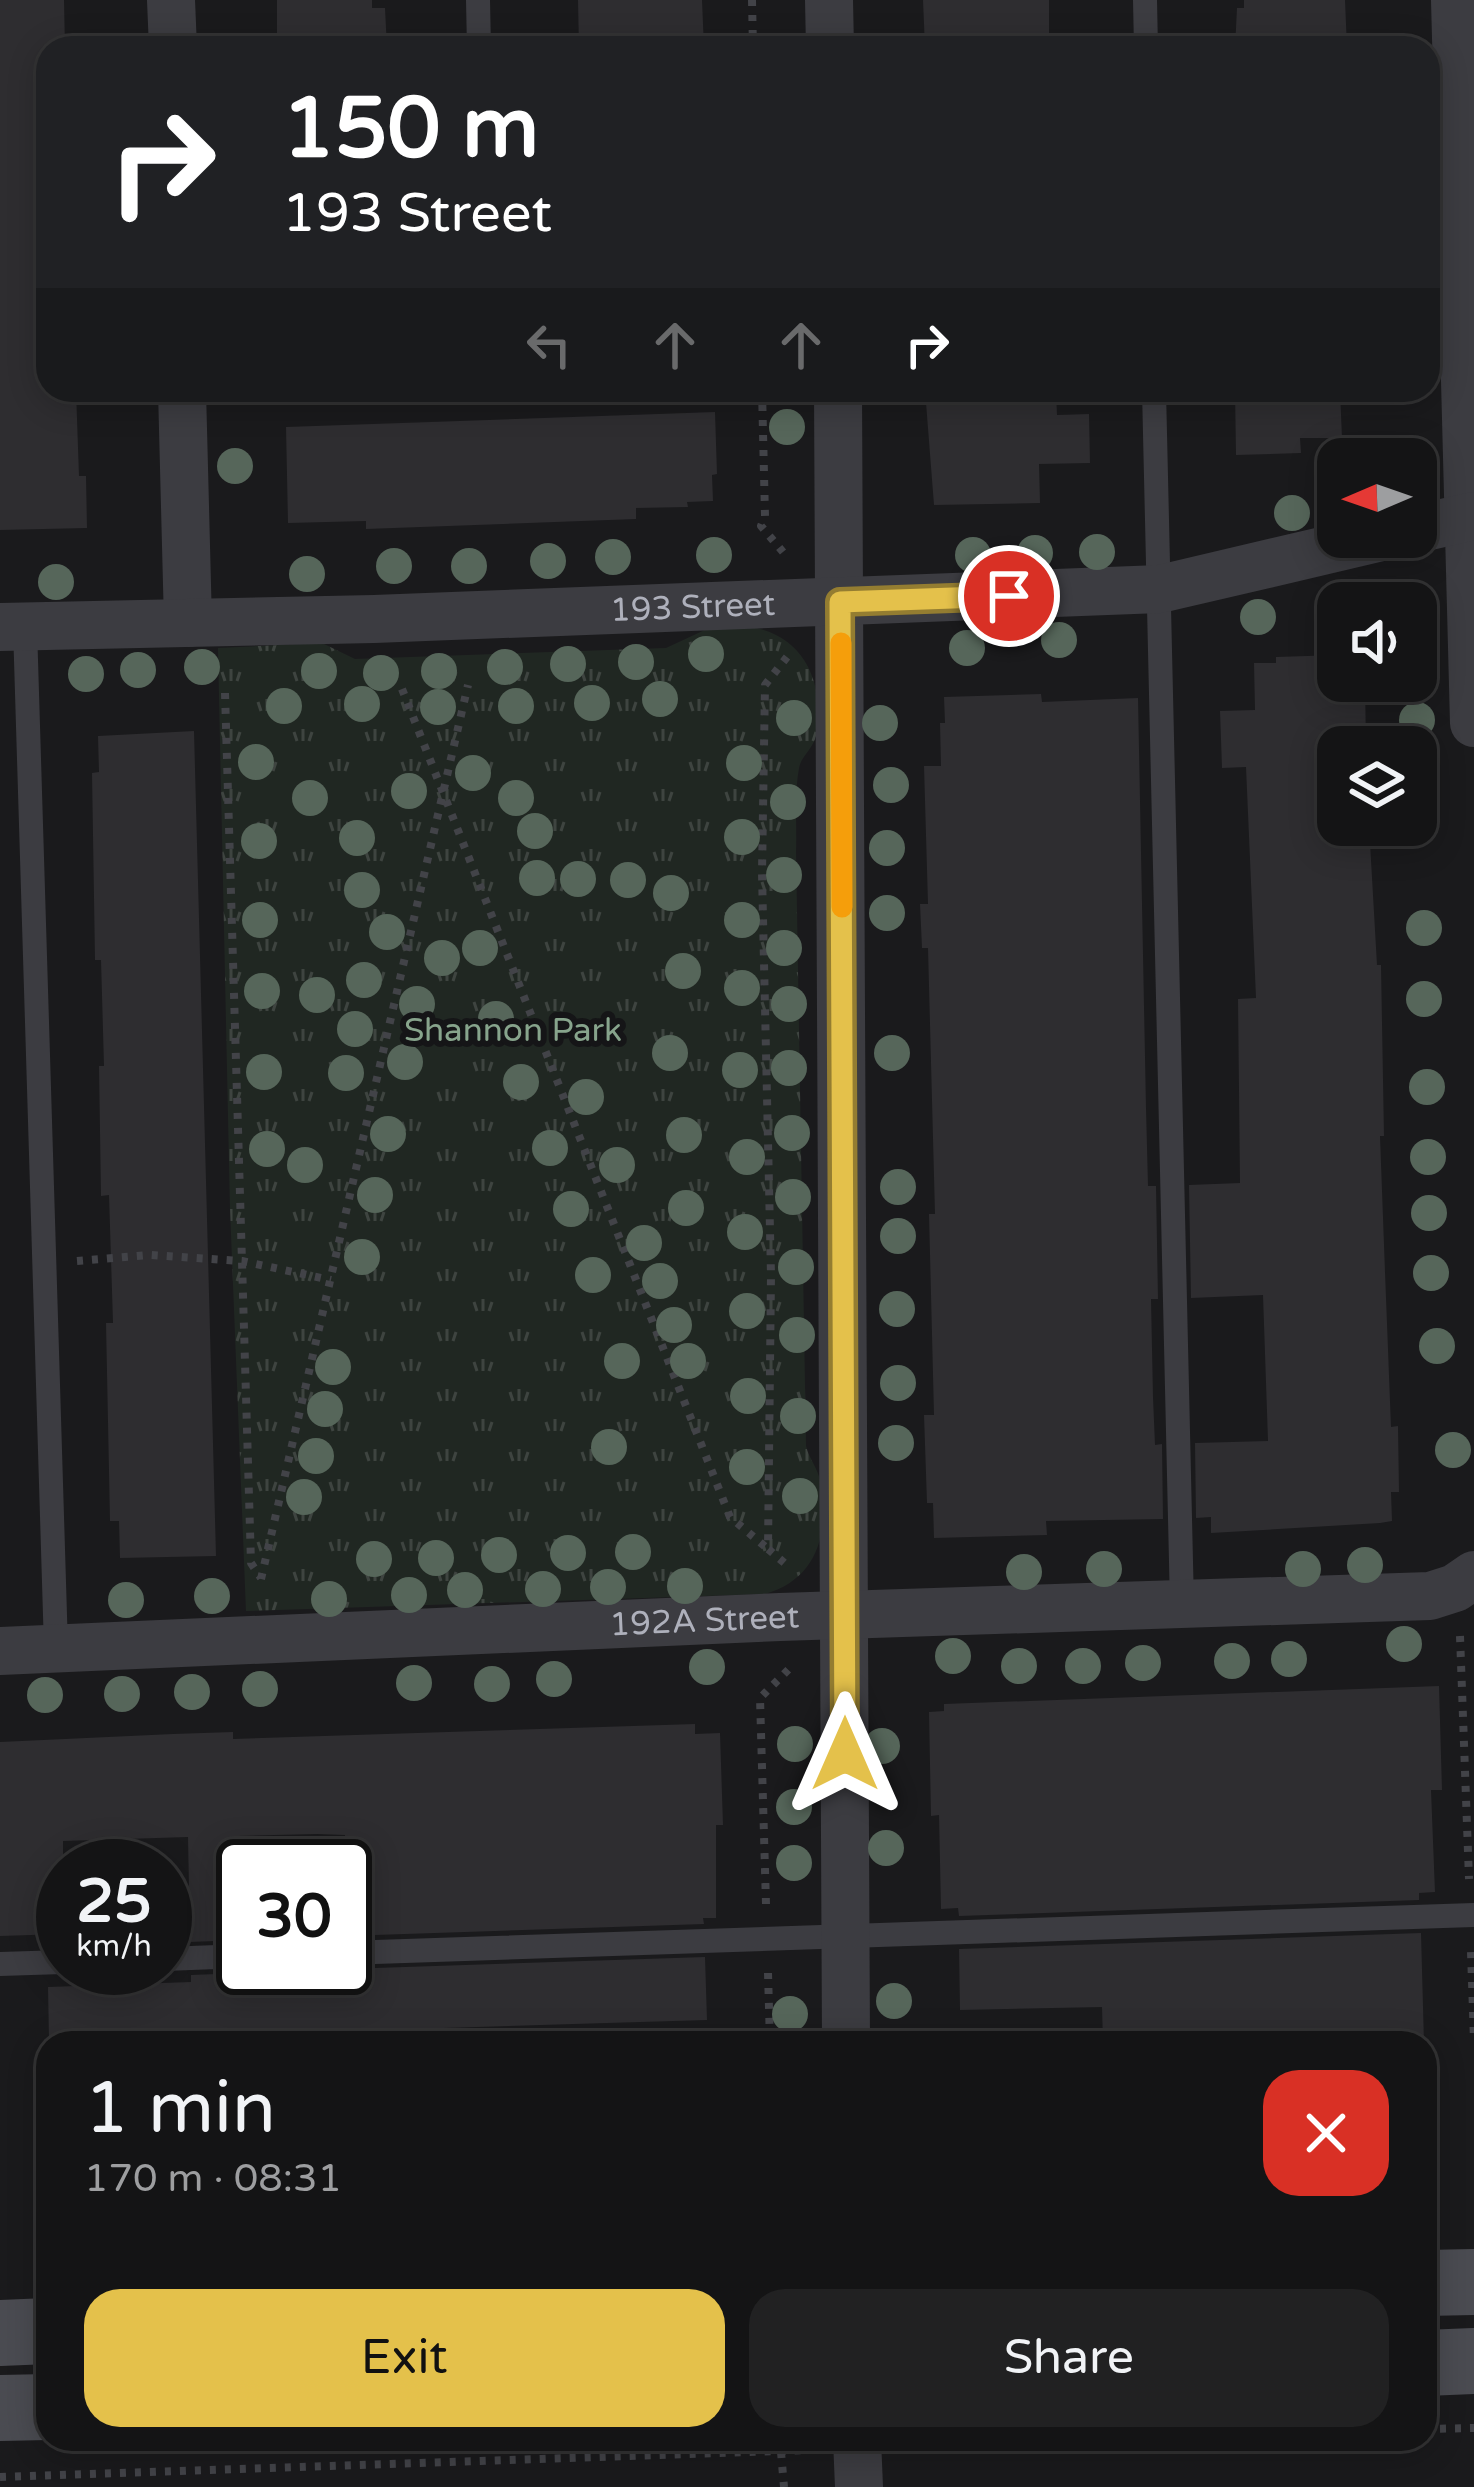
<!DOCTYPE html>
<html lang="en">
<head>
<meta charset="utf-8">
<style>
  body { margin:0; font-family:"Varela Round",sans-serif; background:#212122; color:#f1f3f6; height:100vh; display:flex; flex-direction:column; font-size:45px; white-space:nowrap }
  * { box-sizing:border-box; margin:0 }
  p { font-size:39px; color:#9d9ea0 }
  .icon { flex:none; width:66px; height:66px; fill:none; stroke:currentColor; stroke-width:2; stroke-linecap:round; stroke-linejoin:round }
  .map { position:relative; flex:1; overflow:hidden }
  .panel { position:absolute; left:36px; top:2031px; width:1401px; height:420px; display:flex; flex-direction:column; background:#141415; border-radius:36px; box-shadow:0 6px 30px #0003,0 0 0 3px #333334 }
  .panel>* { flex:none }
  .guide { position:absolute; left:36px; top:36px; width:1404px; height:366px; border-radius:36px; box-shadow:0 6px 30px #0003,0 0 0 3px #333334; background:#202124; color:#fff; overflow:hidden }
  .needle { width:78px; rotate:268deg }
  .controls { position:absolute; left:1317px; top:438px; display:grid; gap:24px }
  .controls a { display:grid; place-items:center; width:120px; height:120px; border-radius:24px; background:#141415; box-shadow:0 6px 30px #0003,0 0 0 3px #333334; font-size:60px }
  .speed { position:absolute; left:36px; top:1839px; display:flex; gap:24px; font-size:60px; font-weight:700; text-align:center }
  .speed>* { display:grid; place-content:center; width:156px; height:156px; border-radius:50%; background:#141415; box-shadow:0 6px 30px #0003,0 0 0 3px #333334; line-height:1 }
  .speed small { font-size:30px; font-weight:400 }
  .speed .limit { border:6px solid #111; border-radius:18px; background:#fff; color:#111 }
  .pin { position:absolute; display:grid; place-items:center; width:102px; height:102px; color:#fff; margin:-51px; border:6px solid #fff; border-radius:50%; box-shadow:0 3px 12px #0007 }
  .me { position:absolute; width:132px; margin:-66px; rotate:0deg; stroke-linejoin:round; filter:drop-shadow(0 0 9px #0008) }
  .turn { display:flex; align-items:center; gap:42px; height:252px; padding:0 48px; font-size:54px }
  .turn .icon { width:156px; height:156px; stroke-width:2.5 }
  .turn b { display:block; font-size:84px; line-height:102px }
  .lanes { display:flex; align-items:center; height:114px; padding:0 48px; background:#0003; justify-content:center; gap:60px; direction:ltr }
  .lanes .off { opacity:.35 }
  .round { display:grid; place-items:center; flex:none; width:126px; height:126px; border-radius:36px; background:#212122 }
  .head { display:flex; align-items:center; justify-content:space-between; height:204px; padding:0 48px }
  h1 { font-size:72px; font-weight:600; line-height:90px }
  .primary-button { display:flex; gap:24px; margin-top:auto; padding:24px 48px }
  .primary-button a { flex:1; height:138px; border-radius:36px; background:#e4c14b; color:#111; font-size:48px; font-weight:600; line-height:138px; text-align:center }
  .primary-button a+a { background:#212122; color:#f1f3f6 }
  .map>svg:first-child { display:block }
  .park { fill:url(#park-tufts) }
  .building { fill:#2e2d30 }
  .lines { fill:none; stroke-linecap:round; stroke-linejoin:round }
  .path { stroke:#424348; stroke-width:8; stroke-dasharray:6 9; stroke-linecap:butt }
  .service { stroke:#3c3c41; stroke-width:24 }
  .minor { stroke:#3c3c41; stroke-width:48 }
  .secondary { stroke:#4a4b51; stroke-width:66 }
  .tree { fill:#56665a }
  .route-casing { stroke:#947d31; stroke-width:30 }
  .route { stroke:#e4c14b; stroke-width:21 }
  .slow { stroke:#f59e0b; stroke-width:21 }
  .labels { text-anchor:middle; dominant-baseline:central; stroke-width:12; stroke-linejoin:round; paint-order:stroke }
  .street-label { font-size:33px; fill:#aeb0bb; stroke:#151517 }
  .park-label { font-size:33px; fill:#87a48c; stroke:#151517 }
</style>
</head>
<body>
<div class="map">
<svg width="1474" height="2487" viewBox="0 0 1474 2487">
  <defs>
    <pattern id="park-tufts" width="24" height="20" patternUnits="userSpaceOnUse" patternTransform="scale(3)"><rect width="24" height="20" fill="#202722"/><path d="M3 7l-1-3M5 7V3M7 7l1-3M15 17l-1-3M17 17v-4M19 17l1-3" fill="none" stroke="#3e4440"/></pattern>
  </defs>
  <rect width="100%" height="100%" fill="#1a1a1c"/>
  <path class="park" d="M 756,628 C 807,639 825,687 816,736 C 813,749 801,756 799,768 C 794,795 797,826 796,852 L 806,1446 C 809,1459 818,1468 820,1481 C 830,1531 818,1579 765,1594 L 246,1611 L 230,1208 L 218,648 L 322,643 L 355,659 L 666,648 L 707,629 Z"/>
  <g class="building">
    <path d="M 0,0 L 64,0 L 65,48 L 48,48 L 48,390 L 76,390 L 79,476 L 86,476 L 87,528 L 0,530 Z"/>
    <path d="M 277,0 L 372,0 L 372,8 L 385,8 L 387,48 L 277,48 Z"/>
    <path d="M 578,0 L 702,0 L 704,48 L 579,48 Z"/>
    <path d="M 923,0 L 1049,0 L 1049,48 L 925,48 Z"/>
    <path d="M 1244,0 L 1345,0 L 1347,48 L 1235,48 L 1237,8 L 1244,8 Z"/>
    <path d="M 925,390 L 1056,390 L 1057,415 L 1089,414 L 1090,463 L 1039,464 L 1040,503 L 934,505 Z"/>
    <path d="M 1235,390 L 1340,390 L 1342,438 L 1300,438 L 1301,453 L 1236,455 Z"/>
    <path d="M 715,412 L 717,474 L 712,475 L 713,501 L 687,502 L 688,507 L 636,508 L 636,519 L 366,529 L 366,521 L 288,523 L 286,427 Z"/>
    <path d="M 1338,655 L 1338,681 L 1365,681 L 1366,747 L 1338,747 L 1338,825 L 1369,825 L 1377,965 L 1381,965 L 1384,1136 L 1380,1136 L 1385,1272 L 1391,1427 L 1398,1426 L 1399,1492 L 1391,1492 L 1392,1521 L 1380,1523 L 1211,1533 L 1211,1517 L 1196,1518 L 1195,1443 L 1268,1441 L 1263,1295 L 1191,1298 L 1189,1185 L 1240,1183 L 1238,999 L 1256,998 L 1246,767 L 1222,768 L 1220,711 L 1255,710 L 1254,663 L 1276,663 L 1276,657 Z"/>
    <path d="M 1041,694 L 1042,702 L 1138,698 L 1146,1108 L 1148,1186 L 1156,1186 L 1158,1299 L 1151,1299 L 1153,1397 L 1155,1445 L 1162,1444 L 1163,1519 L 1046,1521 L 1047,1535 L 934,1538 L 933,1503 L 927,1503 L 924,1415 L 934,1415 L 929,1214 L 935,1214 L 928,948 L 922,948 L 920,904 L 928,904 L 924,766 L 941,766 L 940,723 L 945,723 L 944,697 Z"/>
    <path d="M 194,731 L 216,1556 L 120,1558 L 119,1521 L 110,1521 L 106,1323 L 113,1323 L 109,1195 L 101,1196 L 99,1066 L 104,1066 L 101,960 L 95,960 L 92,773 L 99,772 L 98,736 Z"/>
    <path d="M 1439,1686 L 1442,1790 L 1431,1790 L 1435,1892 L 1419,1893 L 1419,1900 L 959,1916 L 958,1908 L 941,1909 L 939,1815 L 931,1816 L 929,1712 L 944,1711 L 944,1704 Z"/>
    <path d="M 695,1724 L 695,1734 L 720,1733 L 723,1825 L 716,1825 L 716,1918 L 703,1918 L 704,1924 L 345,1936 L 345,1835 L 317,1834 L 238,1836 L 240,1940 L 190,1942 L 188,1837 L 63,1841 L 63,1934 L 0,1936 L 0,1742 L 173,1734 L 233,1732 L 233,1739 Z"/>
    <path d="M 1421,1933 L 1424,2043 L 1103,2043 L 1102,2007 L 960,2010 L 959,1949 Z"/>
    <path d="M 705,1957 L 707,2020 L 49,2040 L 48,1987 L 191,1982 L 191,1975 L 241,1973 L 241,1980 L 345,1975 L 345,1969 Z"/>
  </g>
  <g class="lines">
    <g class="path">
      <path d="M 752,0 L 753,48"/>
      <path d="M 762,390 L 765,516 L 761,526 L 783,552"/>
      <path d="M 787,657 L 765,685 L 762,873 L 771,1275 L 768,1549 L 788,1566"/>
      <path d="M 402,689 L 730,1517 L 768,1549"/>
      <path d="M 225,693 L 251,1563 L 261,1578"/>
      <path d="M 77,1261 L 150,1255 L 242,1261 L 331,1280"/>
      <path d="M 261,1579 L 468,685"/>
      <path d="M 1460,1636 L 1469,1879"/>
      <path d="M 766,1904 L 760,1698 L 791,1667"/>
      <path d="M 1471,1952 L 1474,2041"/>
      <path d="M 768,1973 L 770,2043"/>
      <path d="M 1425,2429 L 1474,2428"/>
      <path d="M 907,2447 L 1134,2439"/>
      <path d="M 781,2452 L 784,2487"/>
      <path d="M 0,2477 L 808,2450"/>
    </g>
    <g class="service">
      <path d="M 478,0 L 479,48"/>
      <path d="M 1145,0 L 1146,48"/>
      <path d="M 1154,390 L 1182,1605"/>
      <path d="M 25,627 L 56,1648"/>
      <path d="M 345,1953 L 1474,1915"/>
      <path d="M 165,1959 L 243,1956"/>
      <path d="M 0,1964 L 63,1962"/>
    </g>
    <g class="minor">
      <path d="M 171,0 L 173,48"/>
      <path d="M 829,0 L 830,48"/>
      <path d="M 1455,0 L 1474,723"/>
      <path d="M 182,390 L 188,623"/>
      <path d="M 838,390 L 846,2043"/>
      <path d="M 1416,529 L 1474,516"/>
      <path id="s1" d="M 0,627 L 374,619 L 1160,589 L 1382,537"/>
      <path id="s2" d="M 0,1651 L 780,1617 L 1430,1596 L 1455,1588 L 1474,1575"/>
      <path d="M 857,2439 L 859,2487"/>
    </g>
    <g class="secondary">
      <path d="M 1425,2283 L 1474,2282"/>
      <path d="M 0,2333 L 48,2331"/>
      <path d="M 1425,2363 L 1474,2361"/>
      <path d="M 0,2408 L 48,2407"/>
    </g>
  </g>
  <g class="tree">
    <circle cx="787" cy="427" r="18"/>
    <circle cx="235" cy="466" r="18"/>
    <circle cx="1292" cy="513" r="18"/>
    <circle cx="1097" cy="552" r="18"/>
    <circle cx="1035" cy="553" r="18"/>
    <circle cx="714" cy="555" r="18"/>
    <circle cx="973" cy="555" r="18"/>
    <circle cx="613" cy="557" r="18"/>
    <circle cx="548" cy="561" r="18"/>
    <circle cx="394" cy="566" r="18"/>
    <circle cx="469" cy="566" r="18"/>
    <circle cx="307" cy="574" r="18"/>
    <circle cx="56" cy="582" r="18"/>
    <circle cx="1258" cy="617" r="18"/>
    <circle cx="1059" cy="640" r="18"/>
    <circle cx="967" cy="648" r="18"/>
    <circle cx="706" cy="654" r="18"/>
    <circle cx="636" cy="662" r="18"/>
    <circle cx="568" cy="664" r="18"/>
    <circle cx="202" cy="667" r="18"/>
    <circle cx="505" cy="667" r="18"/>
    <circle cx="138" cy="670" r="18"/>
    <circle cx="319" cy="671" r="18"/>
    <circle cx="439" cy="671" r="18"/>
    <circle cx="381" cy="673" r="18"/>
    <circle cx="86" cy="674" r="18"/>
    <circle cx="660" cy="699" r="18"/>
    <circle cx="592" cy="703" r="18"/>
    <circle cx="362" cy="704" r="18"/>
    <circle cx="284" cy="706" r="18"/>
    <circle cx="516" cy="706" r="18"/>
    <circle cx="438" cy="707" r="18"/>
    <circle cx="794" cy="718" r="18"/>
    <circle cx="1417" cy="720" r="18"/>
    <circle cx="880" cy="723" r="18"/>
    <circle cx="256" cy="762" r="18"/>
    <circle cx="744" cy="763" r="18"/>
    <circle cx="473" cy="773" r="18"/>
    <circle cx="891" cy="785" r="18"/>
    <circle cx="409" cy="791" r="18"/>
    <circle cx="310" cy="798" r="18"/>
    <circle cx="516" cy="798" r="18"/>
    <circle cx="788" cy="802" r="18"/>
    <circle cx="535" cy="831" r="18"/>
    <circle cx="742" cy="837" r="18"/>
    <circle cx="357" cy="838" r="18"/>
    <circle cx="259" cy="841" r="18"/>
    <circle cx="887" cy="848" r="18"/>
    <circle cx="784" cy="875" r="18"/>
    <circle cx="537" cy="878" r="18"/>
    <circle cx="578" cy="879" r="18"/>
    <circle cx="628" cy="880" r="18"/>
    <circle cx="362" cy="890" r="18"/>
    <circle cx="671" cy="893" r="18"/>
    <circle cx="887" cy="913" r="18"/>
    <circle cx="260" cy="920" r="18"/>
    <circle cx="742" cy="920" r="18"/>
    <circle cx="1424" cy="928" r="18"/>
    <circle cx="387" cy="932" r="18"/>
    <circle cx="480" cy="948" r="18"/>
    <circle cx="784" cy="948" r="18"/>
    <circle cx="442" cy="958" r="18"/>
    <circle cx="683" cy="971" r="18"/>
    <circle cx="364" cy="980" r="18"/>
    <circle cx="742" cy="988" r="18"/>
    <circle cx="262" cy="991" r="18"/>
    <circle cx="317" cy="995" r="18"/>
    <circle cx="1424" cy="999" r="18"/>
    <circle cx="417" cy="1004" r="18"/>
    <circle cx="789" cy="1004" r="18"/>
    <circle cx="496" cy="1019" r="18"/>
    <circle cx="355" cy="1029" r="18"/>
    <circle cx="670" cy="1053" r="18"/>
    <circle cx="892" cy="1053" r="18"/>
    <circle cx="405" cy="1062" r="18"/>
    <circle cx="789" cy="1068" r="18"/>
    <circle cx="740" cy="1070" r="18"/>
    <circle cx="264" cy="1072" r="18"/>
    <circle cx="346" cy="1073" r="18"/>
    <circle cx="521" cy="1082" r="18"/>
    <circle cx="1427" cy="1087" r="18"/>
    <circle cx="586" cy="1097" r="18"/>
    <circle cx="792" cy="1133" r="18"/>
    <circle cx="388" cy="1134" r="18"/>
    <circle cx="684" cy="1135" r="18"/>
    <circle cx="550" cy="1148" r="18"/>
    <circle cx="267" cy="1149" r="18"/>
    <circle cx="747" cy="1157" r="18"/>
    <circle cx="1428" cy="1157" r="18"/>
    <circle cx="305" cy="1165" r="18"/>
    <circle cx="617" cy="1165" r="18"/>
    <circle cx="898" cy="1187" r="18"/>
    <circle cx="375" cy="1195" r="18"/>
    <circle cx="793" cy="1197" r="18"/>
    <circle cx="686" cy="1208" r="18"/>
    <circle cx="571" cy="1209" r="18"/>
    <circle cx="1429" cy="1213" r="18"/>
    <circle cx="745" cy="1232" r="18"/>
    <circle cx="898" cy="1236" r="18"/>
    <circle cx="644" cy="1243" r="18"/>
    <circle cx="362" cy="1257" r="18"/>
    <circle cx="796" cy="1267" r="18"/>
    <circle cx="1431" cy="1273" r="18"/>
    <circle cx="593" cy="1275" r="18"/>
    <circle cx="660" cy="1281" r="18"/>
    <circle cx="897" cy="1309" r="18"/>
    <circle cx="747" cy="1311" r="18"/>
    <circle cx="674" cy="1325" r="18"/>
    <circle cx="797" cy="1335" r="18"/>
    <circle cx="1437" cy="1346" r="18"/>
    <circle cx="622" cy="1361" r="18"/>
    <circle cx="688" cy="1361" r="18"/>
    <circle cx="333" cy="1367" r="18"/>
    <circle cx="898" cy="1383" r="18"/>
    <circle cx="748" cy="1396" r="18"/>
    <circle cx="325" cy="1409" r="18"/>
    <circle cx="798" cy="1416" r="18"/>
    <circle cx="896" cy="1443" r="18"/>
    <circle cx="609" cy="1447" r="18"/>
    <circle cx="1453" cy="1450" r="18"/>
    <circle cx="316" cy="1456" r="18"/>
    <circle cx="747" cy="1467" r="18"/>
    <circle cx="800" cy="1496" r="18"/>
    <circle cx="304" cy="1497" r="18"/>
    <circle cx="633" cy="1552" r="18"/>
    <circle cx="568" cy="1553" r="18"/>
    <circle cx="499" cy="1555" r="18"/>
    <circle cx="436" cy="1558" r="18"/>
    <circle cx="374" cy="1559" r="18"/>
    <circle cx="1365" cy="1565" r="18"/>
    <circle cx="1104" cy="1569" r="18"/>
    <circle cx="1303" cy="1569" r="18"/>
    <circle cx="1024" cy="1572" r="18"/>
    <circle cx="685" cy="1586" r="18"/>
    <circle cx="608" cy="1587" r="18"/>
    <circle cx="543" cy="1589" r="18"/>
    <circle cx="465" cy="1590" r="18"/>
    <circle cx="409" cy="1595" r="18"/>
    <circle cx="212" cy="1596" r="18"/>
    <circle cx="329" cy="1599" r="18"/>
    <circle cx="126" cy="1600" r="18"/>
    <circle cx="1404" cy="1644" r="18"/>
    <circle cx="953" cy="1656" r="18"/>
    <circle cx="1289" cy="1659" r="18"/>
    <circle cx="1232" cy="1661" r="18"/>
    <circle cx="1143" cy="1663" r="18"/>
    <circle cx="1019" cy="1666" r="18"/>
    <circle cx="1083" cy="1666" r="18"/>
    <circle cx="707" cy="1667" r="18"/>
    <circle cx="554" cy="1679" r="18"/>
    <circle cx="414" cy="1683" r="18"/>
    <circle cx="492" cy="1684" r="18"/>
    <circle cx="260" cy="1689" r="18"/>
    <circle cx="192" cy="1692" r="18"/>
    <circle cx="122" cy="1694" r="18"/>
    <circle cx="45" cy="1695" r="18"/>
    <circle cx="795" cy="1744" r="18"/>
    <circle cx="882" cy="1746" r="18"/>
    <circle cx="794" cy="1807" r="18"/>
    <circle cx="886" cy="1848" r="18"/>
    <circle cx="794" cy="1863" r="18"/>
    <circle cx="894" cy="2001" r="18"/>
    <circle cx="790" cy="2014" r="18"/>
  </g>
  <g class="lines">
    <defs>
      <path id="route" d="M 845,1754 L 840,602 L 1009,596"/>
    </defs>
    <use href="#route" class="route-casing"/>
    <use href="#route" class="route"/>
    <path class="slow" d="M 841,643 L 842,907"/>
  </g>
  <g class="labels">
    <g class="street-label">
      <text stroke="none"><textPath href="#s1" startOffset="693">193 Street</textPath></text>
      <text stroke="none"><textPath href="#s2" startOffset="705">192A Street</textPath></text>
    </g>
    <g class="park-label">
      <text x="513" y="1030">Shannon Park</text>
    </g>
  </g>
</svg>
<div class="controls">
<a><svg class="needle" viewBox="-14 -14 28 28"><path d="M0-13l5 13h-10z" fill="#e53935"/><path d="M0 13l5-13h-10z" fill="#9d9ea0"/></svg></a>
<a><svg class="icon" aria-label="sound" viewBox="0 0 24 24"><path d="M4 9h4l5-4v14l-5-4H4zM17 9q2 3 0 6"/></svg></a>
<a><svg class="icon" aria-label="layers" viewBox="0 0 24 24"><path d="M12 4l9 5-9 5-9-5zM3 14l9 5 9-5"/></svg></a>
</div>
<div class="speed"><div>25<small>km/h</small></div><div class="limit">30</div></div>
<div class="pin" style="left:1009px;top:596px;background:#d93025"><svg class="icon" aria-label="arrive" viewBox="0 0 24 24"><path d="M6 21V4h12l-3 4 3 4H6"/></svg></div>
<svg class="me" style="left:845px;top:1754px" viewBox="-20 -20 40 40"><path d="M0-17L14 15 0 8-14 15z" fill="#e4c14b" stroke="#fff" stroke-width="4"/></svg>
<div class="guide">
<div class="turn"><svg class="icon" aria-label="right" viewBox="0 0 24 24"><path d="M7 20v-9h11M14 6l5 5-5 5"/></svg><div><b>150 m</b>193 Street</div></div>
<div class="lanes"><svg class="icon off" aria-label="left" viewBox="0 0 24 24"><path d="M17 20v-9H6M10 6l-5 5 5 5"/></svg><svg class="icon off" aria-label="ahead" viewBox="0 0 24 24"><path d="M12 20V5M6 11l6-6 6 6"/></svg><svg class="icon off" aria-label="ahead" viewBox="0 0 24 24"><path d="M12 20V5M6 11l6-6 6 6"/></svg><svg class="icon" aria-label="right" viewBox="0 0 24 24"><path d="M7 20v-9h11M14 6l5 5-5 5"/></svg></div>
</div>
<section class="panel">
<div class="head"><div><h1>1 min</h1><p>170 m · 08:31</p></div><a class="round" style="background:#d93025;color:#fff"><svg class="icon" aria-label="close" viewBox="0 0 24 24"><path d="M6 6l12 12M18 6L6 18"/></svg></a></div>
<div class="primary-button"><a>Exit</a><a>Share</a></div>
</section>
</div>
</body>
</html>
